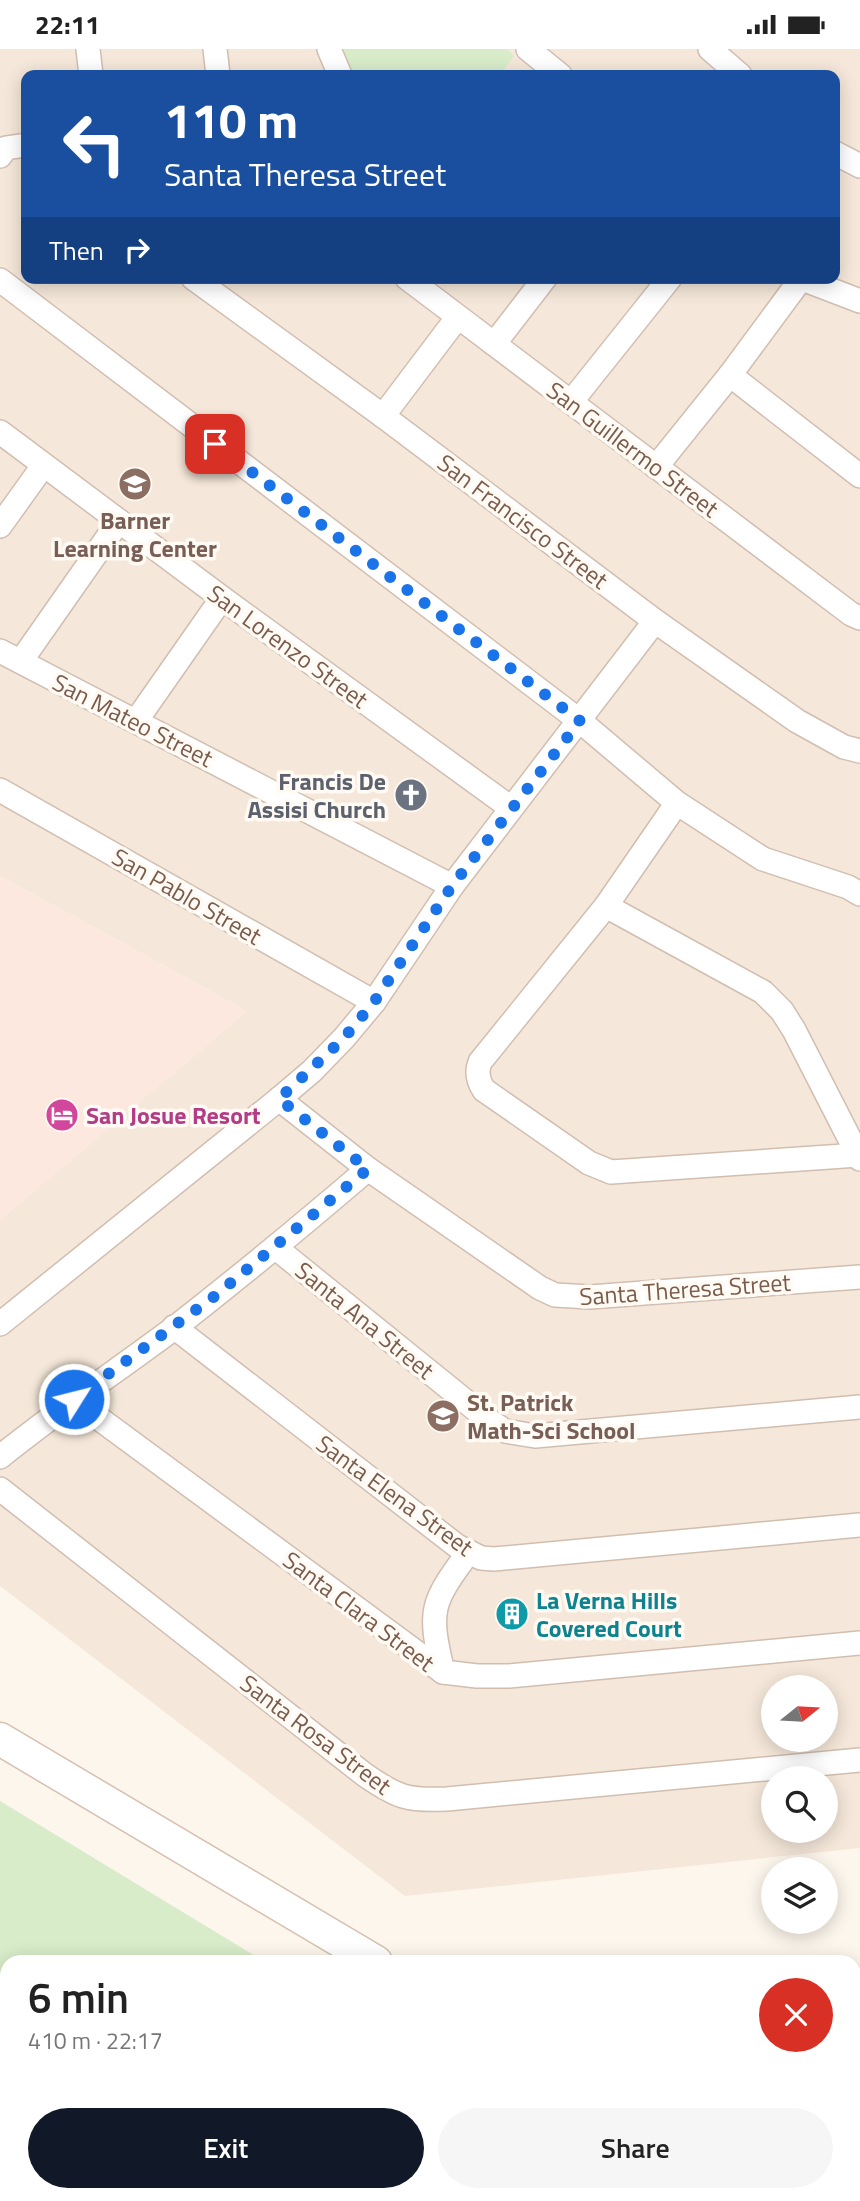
<!DOCTYPE html>
<html lang="en">
<head>
<meta charset="utf-8">
<style>
  body { margin:0; font-family:"Titillium Web",sans-serif; background:#f6f6f6; color:#222; height:100vh; display:flex; flex-direction:column; font-size:26px; white-space:nowrap }
  * { box-sizing:border-box; margin:0 }
  p { font-size:23px; color:#767676 }
  .icon { flex:none; width:38px; height:38px; fill:none; stroke:currentColor; stroke-width:2; stroke-linecap:round; stroke-linejoin:round }
  .map { position:relative; flex:1; overflow:hidden }
  .sheet { position:absolute; left:0px; top:1906px; width:861px; height:247px; display:flex; flex-direction:column; background:#fff; border-radius:21px 21px 0 0; box-shadow:0 4px 18px #0003 }
  .sheet>* { flex:none }
  .hud { position:absolute; left:21px; top:21px; width:819px; height:214px; border-radius:14px; box-shadow:0 4px 18px #0003; background:#1a4fa0; color:#fff; overflow:hidden }
  .needle { width:46px; rotate:72deg }
  .tools { position:absolute; left:761px; top:1626px; display:grid; gap:14px }
  .tools a { display:grid; place-items:center; width:77px; height:77px; border-radius:50%; background:#fff; box-shadow:0 4px 18px #0003; font-size:35px }
  .pin { position:absolute; display:grid; place-items:center; width:60px; height:60px; color:#fff; margin:-30px; border-radius:14px; box-shadow:0 4px 10px #0006 }
  .me { position:absolute; width:77px; margin:-38px; rotate:54deg; stroke-linejoin:round; filter:drop-shadow(0 0 5px #0008) }
  .turn { display:flex; align-items:center; gap:24px; height:147px; padding:0 28px; font-size:32px }
  .turn .icon { width:91px; height:91px; stroke-width:2.5 }
  .turn b { display:block; font-size:49px; line-height:60px }
  .then { display:flex; align-items:center; height:66px; padding:0 28px; background:#0003; gap:14px; font-size:26px }
  .round { display:grid; place-items:center; flex:none; width:74px; height:74px; border-radius:37px; background:#f6f6f6 }
  .head { display:flex; align-items:center; justify-content:space-between; height:119px; padding:0 28px }
  h1 { font-size:42px; font-weight:600; line-height:52px }
  .button { display:flex; gap:14px; margin-top:auto; padding:14px 28px }
  .button a { flex:1; height:80px; border-radius:42px; background:#111827; color:#fff; font-size:28px; font-weight:600; line-height:80px; text-align:center }
  .button a+a { background:#f6f6f6; color:#222 }
  .status { display:flex; justify-content:space-between; align-items:center; height:49px; padding:0 35px; background:#fff; direction:ltr }
  .status svg { height:19px; fill:currentColor }
  .map>svg:first-child { display:block }
  .residential { fill:#f5e8da; fill-rule:evenodd }
  .commercial { fill:#fde8e0 }
  .green { fill:#d8ecc9 }
  .lines { fill:none; stroke-linecap:round; stroke-linejoin:round }
  .minor-casing { stroke:#d1beb0; stroke-width:26 }
  .secondary-casing { stroke:#d6c0b0; stroke-width:35 }
  .minor { stroke:#fff; stroke-width:23 }
  .secondary { stroke:#fff; stroke-width:32 }
  .route { stroke:#1a73e8; stroke-width:12; stroke-dasharray:0 21.6 }
  .labels { text-anchor:middle; dominant-baseline:central; stroke-width:7; stroke-linejoin:round; paint-order:stroke }
  .street-label { font-size:24px; fill:#7a5c4d; stroke:#fffaf3 }
  .education-label { font-size:24px; font-weight:bold; fill:#785e54; stroke:#fffaf3 }
  .worship-label { font-size:24px; font-weight:bold; fill:#5b616d; stroke:#fffaf3; text-anchor:end }
  .hotel-label { font-size:24px; font-weight:bold; fill:#b23c85; stroke:#fffaf3; text-anchor:start }
  .culture-label { font-size:24px; font-weight:bold; fill:#0d838f; stroke:#fffaf3; text-anchor:start }
</style>
</head>
<body>
<div class="status"><b>22:11</b><svg viewBox="0 0 49 12"><path d="M0 12V9h3v3zM5 12V6h3v6zM10 12V3h3v9zM15 12V0h3v12zM26 1h20v11H26zM47 4h2v5h-2z"/></svg></div>
<div class="map">
<svg width="860" height="2152" viewBox="0 0 860 2152">
  <rect width="100%" height="100%" fill="#fdf6ec"/>
  <path class="residential" d="M 0,0 L 860,0 L 860,1799 L 405,1847 L 0,1537 L 0,1171 L 247,962 L 0,827 ZM 26,26 L 835,26 L 835,229 L 26,229 ZM 774,1638 L 826,1638 L 826,1690 L 774,1690 ZM 774,1729 L 826,1729 L 826,1782 L 774,1782 Z"/>
  <path class="commercial" d="M 0,827 L 247,962 L 0,1171 Z"/>
  <g class="green">
    <path d="M 339,0 L 507,0 L 514,7 L 500,26 L 351,26 Z"/>
    <path d="M 0,1752 L 265,1913 L 7,1913 L 7,2146 L 649,2146 L 660,2152 L 0,2152 Z"/>
  </g>
  <g class="lines">
    <defs>
      <g id="minor">
        <path d="M 88,0 L 91,26"/>
        <path d="M 215,0 L 218,26"/>
        <path d="M 329,0 L 340,26"/>
        <path d="M 528,0 L 560,26"/>
        <path d="M 710,0 L 740,26"/>
        <path d="M 835,104 L 860,117"/>
        <path d="M 0,107 L 6,99 L 26,96"/>
        <path d="M 193,229 L 383,367 L 655,572 L 797,672 L 844,698 L 860,702"/>
        <path d="M 407,229 L 851,565 L 860,569"/>
        <path d="M 800,229 L 860,252"/>
        <path d="M 0,231 L 580,672 L 677,754 L 763,810 L 848,838 L 860,845"/>
        <path d="M 494,295 L 545,229"/>
        <path d="M 730,326 L 860,427"/>
        <path d="M 571,353 L 670,229"/>
        <path d="M 383,367 L 457,269"/>
        <path d="M 0,383 L 222,549 L 511,759"/>
        <path d="M 656,418 L 730,326 L 801,230"/>
        <path d="M 0,477 L 43,417"/>
        <path d="M 0,602 L 452,837"/>
        <path d="M 21,612 L 119,472"/>
        <path d="M 136,672 L 222,549"/>
        <path d="M 0,741 L 374,953"/>
        <path d="M 677,754 L 606,857 L 480,1013 C 476,1023 478,1032 484,1041 L 589,1114 L 611,1123 L 858,1106"/>
        <path d="M 606,857 L 763,943 L 782,962 L 794,981 L 860,1110"/>
        <path d="M 279,1050 L 368,1120 L 540,1239 L 555,1246 L 590,1248 L 860,1228"/>
        <path d="M 276,1199 L 490,1372 L 505,1382 L 535,1387 L 860,1358"/>
        <path d="M 0,1275 L 279,1050 L 312,1022 L 344,989 L 374,953 L 452,837 L 655,572"/>
        <path d="M 174,1278 L 457,1497 L 481,1509 L 494,1510 L 860,1476"/>
        <path d="M 74,1351 L 443,1623 L 477,1627 L 509,1627 L 860,1594"/>
        <path d="M 0,1408 C 57,1362 118,1321 177,1277 C 242,1226 305,1174 368,1120"/>
        <path d="M 0,1440 L 365,1726 C 397,1748 407,1752 447,1750 L 860,1711"/>
        <path d="M 443,1623 C 428,1561 431,1554 468,1504"/>
      </g>
      <g id="secondary">
        <path d="M 0,1690 L 376,1913"/>
        <path d="M 763,2146 L 773,2152"/>
      </g>
    </defs>
    <use href="#minor" class="minor-casing"/>
    <use href="#secondary" class="secondary-casing"/>
    <use href="#minor" class="minor"/>
    <use href="#secondary" class="secondary"/>
  </g>
  <g class="lines">
    <path class="route" d="M 74,1350 L 215,1247 L 368,1120 L 279,1050 L 344,989 L 374,953 L 452,837 L 580,672 L 215,395"/>
  </g>
  <defs>
    <symbol id="school-disc" viewBox="-11 -11 22 22"><circle r="9.5" fill="#8d6e63" stroke="#fffaf3"/><path d="M0-5L7-2L0 1L-7-2ZM-4 1L0 2.5L4 1V4Q0 6-4 4Z" fill="#fff"/></symbol>
    <symbol id="church-disc" viewBox="-11 -11 22 22"><circle r="9.5" fill="#6b7280" stroke="#fffaf3"/><path d="M-1.2-6h2.4v3.5h3.3v2.4h-3.3V6h-2.4V-.1h-3.3v-2.4h3.3Z" fill="#fff"/></symbol>
    <symbol id="hotel-disc" viewBox="-11 -11 22 22"><circle r="9.5" fill="#d1479c" stroke="#fffaf3"/><path d="M-6-4.5h1.5V1H6V5H4.5V3h-9V5H-6ZM-4 0a1.8 1.8 0 1 1 3.6 0ZM.5 0V-2.5h3Q6-2.5 6 0Z" fill="#fff"/></symbol>
    <symbol id="building-disc" viewBox="-11 -11 22 22"><circle r="9.5" fill="#0f9aa8" stroke="#fffaf3"/><path d="M-4-6H4V6H1V3H-1V6H-4ZM-2.5-4.3h1.7v1.8h-1.7ZM.8-4.3h1.7v1.8H.8ZM-2.5-1h1.7V.8h-1.7ZM.8-1h1.7V.8H.8Z" fill="#fff"/></symbol>
  </defs>
  <g fill-rule="evenodd">
    <use href="#school-disc" x="116" y="416" width="38" height="38"/>
    <use href="#church-disc" x="392" y="727" width="38" height="38"/>
    <use href="#hotel-disc" x="43" y="1047" width="38" height="38"/>
    <use href="#school-disc" x="424" y="1348" width="38" height="38"/>
    <use href="#building-disc" x="493" y="1546" width="38" height="38"/>
  </g>
  <g class="labels">
    <g class="street-label">
      <text transform="translate(633 400) rotate(37)">San Guillermo Street</text>
      <text transform="translate(523 472) rotate(37)">San Francisco Street</text>
      <text transform="translate(288 597) rotate(36)">San Lorenzo Street</text>
      <text transform="translate(133 671) rotate(27)">San Mateo Street</text>
      <text transform="translate(187 847) rotate(30)">San Pablo Street</text>
      <text transform="translate(685 1240) rotate(-4)">Santa Theresa Street</text>
      <text transform="translate(365 1271) rotate(39)">Santa Ana Street</text>
      <text transform="translate(395 1446) rotate(36)">Santa Elena Street</text>
      <text transform="translate(359 1562) rotate(37)">Santa Clara Street</text>
      <text transform="translate(316 1685) rotate(37)">Santa Rosa Street</text>
    </g>
    <g class="education-label">
      <text x="135" y="471">Barner<tspan x="135" dy="28">Learning Center</tspan></text>
      <text x="467" y="1353" text-anchor="start">St. Patrick<tspan x="467" dy="28">Math-Sci School</tspan></text>
    </g>
    <g class="worship-label">
      <text x="386" y="732">Francis De<tspan x="386" dy="28">Assisi Church</tspan></text>
    </g>
    <g class="hotel-label">
      <text x="86" y="1066">San Josue Resort</text>
    </g>
    <g class="culture-label">
      <text x="536" y="1551">La Verna Hills<tspan x="536" dy="28">Covered Court</tspan></text>
    </g>
  </g>
</svg>
<div class="tools">
<a><svg class="needle" viewBox="-14 -14 28 28"><path d="M0-13l5 13h-10z" fill="#e53935"/><path d="M0 13l5-13h-10z" fill="#767676"/></svg></a>
<a><svg class="icon" aria-label="search" viewBox="0 0 24 24"><circle cx="10" cy="10" r="6"/><path d="M15 15l6 6"/></svg></a>
<a><svg class="icon" aria-label="layers" viewBox="0 0 24 24"><path d="M12 4l9 5-9 5-9-5zM3 14l9 5 9-5"/></svg></a>
</div>
<div class="pin" style="left:215px;top:395px;background:#d93025"><svg class="icon" aria-label="arrive" viewBox="0 0 24 24"><path d="M6 21V4h12l-3 4 3 4H6"/></svg></div>
<svg class="me" style="left:74px;top:1350px" viewBox="-20 -20 40 40"><circle r="17" fill="#1a73e8" stroke="#fff" stroke-width="3"/><path d="M0-11L8 9 0 5-8 9z" fill="#fff"/></svg>
<div class="hud">
<div class="turn"><svg class="icon" aria-label="left" viewBox="0 0 24 24"><path d="M17 20v-9H6M10 6l-5 5 5 5"/></svg><div><b>110 m</b>Santa Theresa Street</div></div>
<div class="then">Then<svg class="icon" aria-label="right" viewBox="0 0 24 24"><path d="M7 20v-9h11M14 6l5 5-5 5"/></svg></div>
</div>
<section class="sheet">
<div class="head"><div><h1>6 min</h1><p>410 m · 22:17</p></div><a class="round" style="background:#d93025;color:#fff"><svg class="icon" aria-label="close" viewBox="0 0 24 24"><path d="M6 6l12 12M18 6L6 18"/></svg></a></div>
<div class="button"><a>Exit</a><a>Share</a></div>
</section>
</div>
</body>
</html>
